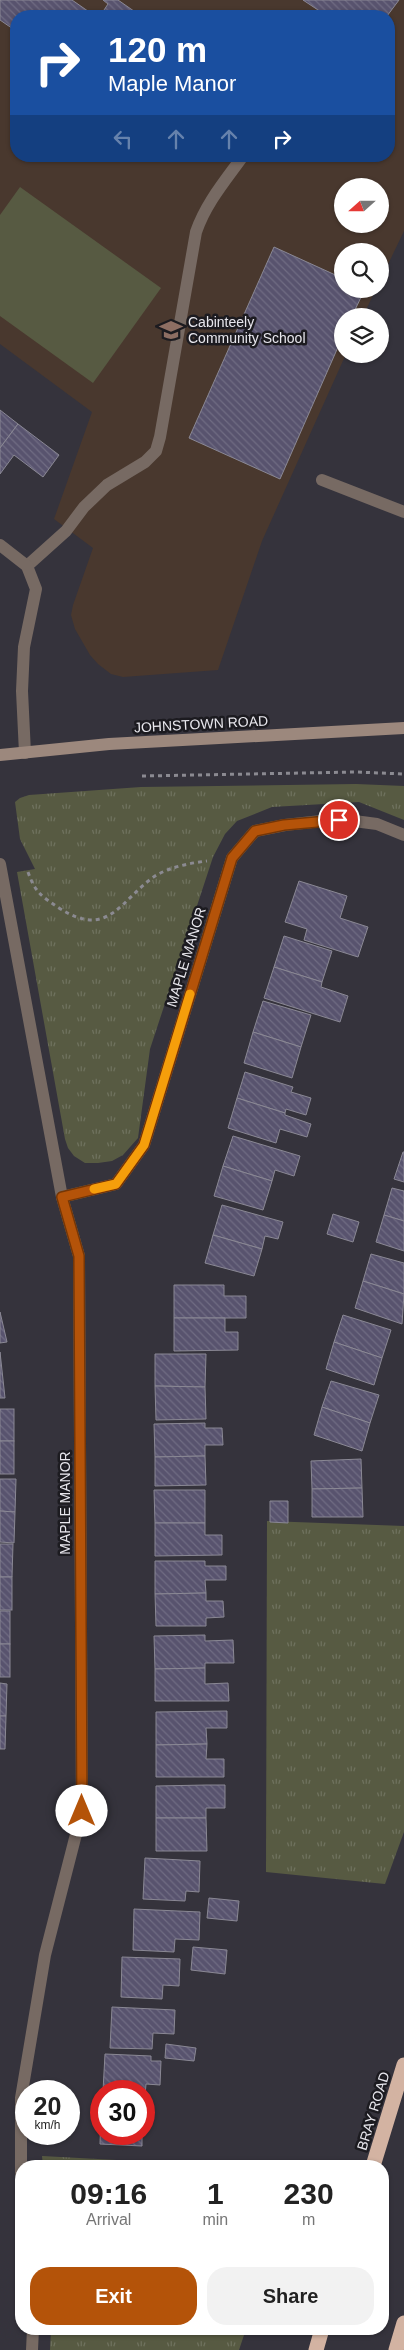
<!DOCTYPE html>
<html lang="en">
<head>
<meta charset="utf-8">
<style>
  body { margin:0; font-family:Helvetica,sans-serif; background:#f2f2f2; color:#222; height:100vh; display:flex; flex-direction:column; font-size:19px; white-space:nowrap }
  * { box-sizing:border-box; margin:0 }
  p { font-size:16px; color:#767676 }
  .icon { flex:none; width:28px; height:28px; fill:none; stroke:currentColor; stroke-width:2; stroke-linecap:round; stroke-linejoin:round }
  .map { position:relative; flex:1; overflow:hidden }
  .side { position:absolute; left:15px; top:2160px; width:374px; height:175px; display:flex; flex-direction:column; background:#fff; border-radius:20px; box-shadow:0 1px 4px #0004 }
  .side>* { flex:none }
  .hud { position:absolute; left:10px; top:10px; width:385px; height:152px; border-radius:20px; box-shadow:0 1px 4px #0004; background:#1a4fa0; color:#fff; overflow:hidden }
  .needle { width:32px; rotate:249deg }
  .tools { position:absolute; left:334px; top:178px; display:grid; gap:10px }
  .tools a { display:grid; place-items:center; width:55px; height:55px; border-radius:50%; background:#fff; box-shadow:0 1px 4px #0004; font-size:25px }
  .speed { position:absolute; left:15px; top:2080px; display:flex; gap:10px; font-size:25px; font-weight:700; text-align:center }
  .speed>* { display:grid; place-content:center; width:65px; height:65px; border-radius:50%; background:#fff; box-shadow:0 1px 4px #0004; line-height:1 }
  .speed small { font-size:12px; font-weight:400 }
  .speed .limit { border:8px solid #d22; background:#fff; color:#111 }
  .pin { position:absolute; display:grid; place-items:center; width:42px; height:42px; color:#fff; margin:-21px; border:2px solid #fff; border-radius:50%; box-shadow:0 1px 5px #0007 }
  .me { position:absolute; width:55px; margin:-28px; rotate:0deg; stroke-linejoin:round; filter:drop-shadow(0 0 4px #0008) }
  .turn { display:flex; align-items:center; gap:18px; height:105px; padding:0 15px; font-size:22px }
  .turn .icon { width:65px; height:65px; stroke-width:2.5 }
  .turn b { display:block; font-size:35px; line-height:42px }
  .lanes { display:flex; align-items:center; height:48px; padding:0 15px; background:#0003; justify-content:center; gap:25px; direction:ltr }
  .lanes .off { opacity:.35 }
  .eta { display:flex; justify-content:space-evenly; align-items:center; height:85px; text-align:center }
  .eta b { font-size:30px; font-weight:700; line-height:35px }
  .cta { display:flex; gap:10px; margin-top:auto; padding:10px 15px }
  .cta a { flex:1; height:58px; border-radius:20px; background:#b45309; color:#fff; font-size:20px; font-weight:700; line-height:58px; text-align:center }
  .cta a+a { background:#f2f2f2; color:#222 }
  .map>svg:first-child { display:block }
  .education { fill:#49382e; fill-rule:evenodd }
  .grass { fill:url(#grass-tufts) }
  .pitch { fill:#575a42 }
  .building { fill:url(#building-back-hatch); stroke:#8a8894 }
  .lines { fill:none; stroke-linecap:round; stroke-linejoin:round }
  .path { stroke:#8b8a91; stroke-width:3; stroke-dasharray:4 4; stroke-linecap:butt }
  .lane { stroke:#776a63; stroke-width:12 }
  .street { stroke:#776a63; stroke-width:12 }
  .secondary { stroke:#9c887d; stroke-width:12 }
  .highway { stroke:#d3b3a2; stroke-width:15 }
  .route-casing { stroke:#753606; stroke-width:12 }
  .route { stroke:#b45309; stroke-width:9 }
  .slow { stroke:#f59e0b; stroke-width:9 }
  .labels { text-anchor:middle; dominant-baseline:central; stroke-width:5; stroke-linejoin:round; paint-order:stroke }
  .poi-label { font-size:14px; fill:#e8e7ed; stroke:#1c1b20; text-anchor:start }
  .street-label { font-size:14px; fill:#e8e7ed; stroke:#1c1b20 }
</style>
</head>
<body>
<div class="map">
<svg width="404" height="2350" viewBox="0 0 404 2350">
  <defs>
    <pattern id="grass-tufts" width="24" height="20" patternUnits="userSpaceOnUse" patternTransform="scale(1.25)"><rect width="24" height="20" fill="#575a42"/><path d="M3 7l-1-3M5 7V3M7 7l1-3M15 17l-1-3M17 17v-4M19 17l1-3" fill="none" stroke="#6f725e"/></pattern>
    <pattern id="building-back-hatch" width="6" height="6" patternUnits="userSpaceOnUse" patternTransform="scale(1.25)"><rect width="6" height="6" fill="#58536e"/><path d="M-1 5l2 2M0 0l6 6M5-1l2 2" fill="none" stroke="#706c83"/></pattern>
  </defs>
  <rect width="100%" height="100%" fill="#35333c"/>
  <path class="education" d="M 0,0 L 404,0 L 404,231 L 380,281 L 380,251 L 342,251 L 342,289 L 376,289 L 363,316 L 342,316 L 342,354 L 346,354 L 262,541 L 218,670 L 123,677 L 111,674 L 98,664 L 90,655 L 75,629 L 71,615 L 73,605 L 93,548 L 54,519 L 92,412 L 0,344 ZM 16,16 L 389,16 L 389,156 L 16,156 ZM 342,186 L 380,186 L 380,224 L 342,224 Z"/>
  <g class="grass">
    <path d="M 356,784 L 404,786 L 404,820 L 359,802 L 272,807 L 237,821 L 225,834 L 213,857 L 150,1049 L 138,1138 L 123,1155 L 112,1161 L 98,1163 L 85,1163 L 74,1156 L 68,1148 L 65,1139 L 17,872 L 35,869 L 20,839 L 15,802 L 20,798 L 29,795 L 141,787 Z"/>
    <path d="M 267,1521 L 404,1526 L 404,1832 L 385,1884 L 266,1872 Z"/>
    <path d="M 42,2156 L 228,2166 L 43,2166 Z"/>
    <path d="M 51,2329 L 246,2329 L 239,2350 L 50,2350 Z"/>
  </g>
  <path class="pitch" d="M 20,187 L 161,288 L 93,383 L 0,316 L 0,215 Z"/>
  <g class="building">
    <path d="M 0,0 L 72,0 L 95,16 L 16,16 L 16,31 L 0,20 Z"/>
    <path d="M 103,0 L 118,0 L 141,16 L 100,16 L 108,4 Z"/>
    <path d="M 303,0 L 399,0 L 387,16 L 327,16 Z"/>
    <path d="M 274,247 L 342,278 L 342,289 L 365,289 L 352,316 L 342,316 L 342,338 L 280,479 L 189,438 Z"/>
    <path d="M 0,410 L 18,424 L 0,448 Z"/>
    <path d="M 18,424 L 59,455 L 43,477 L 14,455 L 0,474 L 0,448 Z"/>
    <path d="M 299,881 L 347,896 L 340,918 L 368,927 L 358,957 L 304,940 L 307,929 L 285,922 Z"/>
    <path d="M 284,936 L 332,951 L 322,982 L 274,967 Z"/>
    <path d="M 274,967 L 322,982 L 321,987 L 348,996 L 340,1022 L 264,998 Z"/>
    <path d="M 263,1001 L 311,1015 L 301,1047 L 253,1032 Z"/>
    <path d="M 253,1032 L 301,1047 L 292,1078 L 244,1063 Z"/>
    <path d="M 245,1072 L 293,1087 L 291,1092 L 311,1098 L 306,1115 L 286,1109 L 285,1113 L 237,1098 Z"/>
    <path d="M 237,1098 L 285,1113 L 285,1115 L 311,1124 L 307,1137 L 280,1129 L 276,1143 L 228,1128 Z"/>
    <path d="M 233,1136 L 300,1156 L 294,1176 L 275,1170 L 272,1181 L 223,1166 Z"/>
    <path d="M 403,1152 L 404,1152 L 404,1182 L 394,1179 Z"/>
    <path d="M 223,1166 L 272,1181 L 263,1210 L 214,1196 Z"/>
    <path d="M 392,1188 L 404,1191 L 404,1221 L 384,1215 Z"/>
    <path d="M 222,1205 L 283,1222 L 278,1239 L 265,1236 L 262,1249 L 213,1235 Z"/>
    <path d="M 333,1214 L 359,1222 L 353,1242 L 327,1234 Z"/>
    <path d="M 384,1215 L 404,1221 L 404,1251 L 376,1242 Z"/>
    <path d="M 213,1235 L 262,1249 L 254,1276 L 205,1263 Z"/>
    <path d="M 371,1254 L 404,1263 L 404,1294 L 363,1281 Z"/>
    <path d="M 363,1281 L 404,1294 L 402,1324 L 355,1308 Z"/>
    <path d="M 174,1285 L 224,1285 L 224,1296 L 246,1296 L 246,1318 L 174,1318 Z"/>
    <path d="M 0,1312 L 7,1342 L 0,1343 Z"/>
    <path d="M 343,1315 L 391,1330 L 382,1358 L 334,1342 Z"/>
    <path d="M 174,1318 L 225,1318 L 225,1332 L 238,1332 L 238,1350 L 174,1351 Z"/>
    <path d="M 334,1342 L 382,1358 L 374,1385 L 326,1369 Z"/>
    <path d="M 0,1352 L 5,1398 L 0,1398 Z"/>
    <path d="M 155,1354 L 206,1354 L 205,1387 L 155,1386 Z"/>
    <path d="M 331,1381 L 379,1395 L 370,1423 L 322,1407 Z"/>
    <path d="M 155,1386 L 205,1387 L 206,1419 L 156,1420 Z"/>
    <path d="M 322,1407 L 370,1423 L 362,1451 L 314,1435 Z"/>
    <rect x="0" y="1409" width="14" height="32"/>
    <path d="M 205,1423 L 205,1428 L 222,1428 L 223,1445 L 205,1445 L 205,1456 L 155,1457 L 154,1424 Z"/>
    <rect x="0" y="1441" width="14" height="33"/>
    <path d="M 205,1456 L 206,1485 L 155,1486 L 155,1457 Z"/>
    <path d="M 361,1459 L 362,1488 L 312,1489 L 311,1461 Z"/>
    <path d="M 0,1479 L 16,1479 L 15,1512 L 0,1511 Z"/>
    <path d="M 362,1488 L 363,1517 L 312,1517 L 312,1489 Z"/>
    <path d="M 154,1490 L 205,1490 L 205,1523 L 155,1523 Z"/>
    <path d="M 270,1501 L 288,1501 L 288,1523 L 270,1522 Z"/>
    <path d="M 0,1511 L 15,1512 L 14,1543 L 0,1542 Z"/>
    <path d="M 155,1523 L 205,1523 L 205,1535 L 222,1535 L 222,1555 L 155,1556 Z"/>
    <path d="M 0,1544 L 13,1544 L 12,1577 L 0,1577 Z"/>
    <path d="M 155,1561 L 205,1561 L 205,1566 L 226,1566 L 226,1580 L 205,1580 L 206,1593 L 155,1594 Z"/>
    <rect x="0" y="1577" width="12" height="33"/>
    <path d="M 206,1593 L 206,1601 L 223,1601 L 224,1617 L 206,1618 L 206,1626 L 156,1626 L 155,1594 Z"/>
    <rect x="0" y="1611" width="10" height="33"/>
    <path d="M 205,1635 L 205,1641 L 233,1640 L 234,1663 L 205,1663 L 205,1668 L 155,1669 L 154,1636 Z"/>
    <rect x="0" y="1644" width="10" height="33"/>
    <path d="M 205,1668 L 205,1684 L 228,1683 L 229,1701 L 155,1701 L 155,1669 Z"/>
    <path d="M 0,1683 L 7,1684 L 6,1716 L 0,1716 Z"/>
    <path d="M 227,1711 L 227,1728 L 206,1728 L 207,1744 L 156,1745 L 156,1712 Z"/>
    <path d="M 0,1716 L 6,1716 L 5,1749 L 0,1749 Z"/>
    <path d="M 207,1744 L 206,1759 L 224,1759 L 224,1777 L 156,1777 L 156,1745 Z"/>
    <path d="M 206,1785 L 225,1785 L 225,1808 L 206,1808 L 206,1818 L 156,1818 L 156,1786 Z"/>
    <path d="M 156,1818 L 206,1818 L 207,1851 L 156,1851 Z"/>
    <path d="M 145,1858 L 200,1861 L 199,1892 L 186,1891 L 185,1901 L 143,1899 Z"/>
    <path d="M 209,1898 L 239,1901 L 237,1921 L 207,1918 Z"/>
    <path d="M 134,1909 L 200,1912 L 199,1940 L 175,1939 L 174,1952 L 133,1950 Z"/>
    <path d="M 193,1947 L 227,1950 L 225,1974 L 191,1970 Z"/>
    <path d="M 122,1957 L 180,1959 L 179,1986 L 163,1985 L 162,1999 L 121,1997 Z"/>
    <path d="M 112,2007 L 175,2010 L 174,2034 L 153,2033 L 152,2049 L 110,2048 Z"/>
    <path d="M 166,2044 L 196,2048 L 194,2061 L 165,2058 Z"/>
    <path d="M 105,2054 L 151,2056 L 151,2061 L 161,2061 L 160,2085 L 146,2084 L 145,2096 L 144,2091 L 103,2091 Z"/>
    <path d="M 101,2110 L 101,2134 L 142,2134 L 142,2146 L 100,2144 Z"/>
  </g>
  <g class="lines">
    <g class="path">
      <path d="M 142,776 L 356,772 L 404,774"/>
      <path d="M 28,872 C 35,892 41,896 59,908 C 109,940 120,900 155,876 C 170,867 190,863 207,861"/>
    </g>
    <path class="lane" d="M 27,566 L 66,531 L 84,507 L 107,485 L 145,462 L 156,451 L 160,437 L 196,232 C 206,203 225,181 243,156"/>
    <g class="street">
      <path d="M 322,480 L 404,512"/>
      <path d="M 0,545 L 27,566 L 36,589 L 24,647 L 22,691 L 25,753"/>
      <path d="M 0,864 L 62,1197 L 79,1256 L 82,1811 L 45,1955 L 21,2098 L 21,2173"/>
      <path d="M 62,1197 L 116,1184 L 144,1145 L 232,858 L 255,831 L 285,825 L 339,819 L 377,824 L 404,835"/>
      <path d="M 32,2350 L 33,2329"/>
    </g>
    <path class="secondary" d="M 0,755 L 109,744 L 404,728"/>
    <g class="highway">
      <path d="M 373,2166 L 404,2065"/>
      <path d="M 316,2350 L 322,2329"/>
      <path d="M 396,2350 L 404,2323"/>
    </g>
  </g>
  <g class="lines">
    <defs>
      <path id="route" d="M 82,1811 L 79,1256 L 62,1197 L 116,1184 L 144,1145 L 232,858 L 255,831 L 284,825 L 339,820"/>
    </defs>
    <use href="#route" class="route-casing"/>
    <use href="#route" class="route"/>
    <path class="slow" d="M 94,1189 L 116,1184 L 144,1145 L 190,994"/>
  </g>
  <defs>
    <symbol id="school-bare" viewBox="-9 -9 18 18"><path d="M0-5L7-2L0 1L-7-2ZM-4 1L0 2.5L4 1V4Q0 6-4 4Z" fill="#8d6e63" stroke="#1c1b20" stroke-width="2.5" paint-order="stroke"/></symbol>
  </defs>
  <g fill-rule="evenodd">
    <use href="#school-bare" x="155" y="314" width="32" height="32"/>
  </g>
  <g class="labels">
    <g class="poi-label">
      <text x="188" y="322">Cabinteely<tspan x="188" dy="16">Community School</tspan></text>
    </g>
    <g class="street-label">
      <text transform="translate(201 724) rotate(-3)">JOHNSTOWN ROAD</text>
      <text transform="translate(186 957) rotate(-73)">MAPLE MANOR</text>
      <text transform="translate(65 1503) rotate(-90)">MAPLE MANOR</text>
      <text transform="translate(373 2111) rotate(-73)">BRAY ROAD</text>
    </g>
  </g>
</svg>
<div class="tools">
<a><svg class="needle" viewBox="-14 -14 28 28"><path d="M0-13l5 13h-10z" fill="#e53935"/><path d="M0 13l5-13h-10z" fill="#767676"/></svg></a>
<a><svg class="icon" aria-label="search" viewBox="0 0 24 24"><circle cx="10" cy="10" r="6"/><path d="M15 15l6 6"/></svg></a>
<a><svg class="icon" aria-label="layers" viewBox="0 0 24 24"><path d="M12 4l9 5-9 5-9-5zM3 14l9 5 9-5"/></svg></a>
</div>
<div class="speed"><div>20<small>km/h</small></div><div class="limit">30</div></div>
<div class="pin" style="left:339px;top:820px;background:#d93025"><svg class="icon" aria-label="arrive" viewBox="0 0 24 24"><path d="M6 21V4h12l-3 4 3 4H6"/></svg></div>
<svg class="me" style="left:82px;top:1811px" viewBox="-20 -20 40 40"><circle r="19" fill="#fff"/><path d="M0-13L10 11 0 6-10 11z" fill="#b45309"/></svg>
<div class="hud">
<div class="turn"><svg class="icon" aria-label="right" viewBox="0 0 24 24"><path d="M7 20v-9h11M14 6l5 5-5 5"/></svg><div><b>120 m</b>Maple Manor</div></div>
<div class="lanes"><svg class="icon off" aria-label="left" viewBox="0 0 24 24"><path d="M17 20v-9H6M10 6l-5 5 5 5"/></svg><svg class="icon off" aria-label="ahead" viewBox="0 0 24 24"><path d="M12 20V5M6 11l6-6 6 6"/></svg><svg class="icon off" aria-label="ahead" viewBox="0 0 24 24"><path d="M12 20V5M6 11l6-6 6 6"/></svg><svg class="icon" aria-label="right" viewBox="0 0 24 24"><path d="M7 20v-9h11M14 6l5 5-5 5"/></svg></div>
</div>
<section class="side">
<div class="eta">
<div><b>09:16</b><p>Arrival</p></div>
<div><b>1</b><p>min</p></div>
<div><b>230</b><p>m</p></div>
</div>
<div class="cta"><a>Exit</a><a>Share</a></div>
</section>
</div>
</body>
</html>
